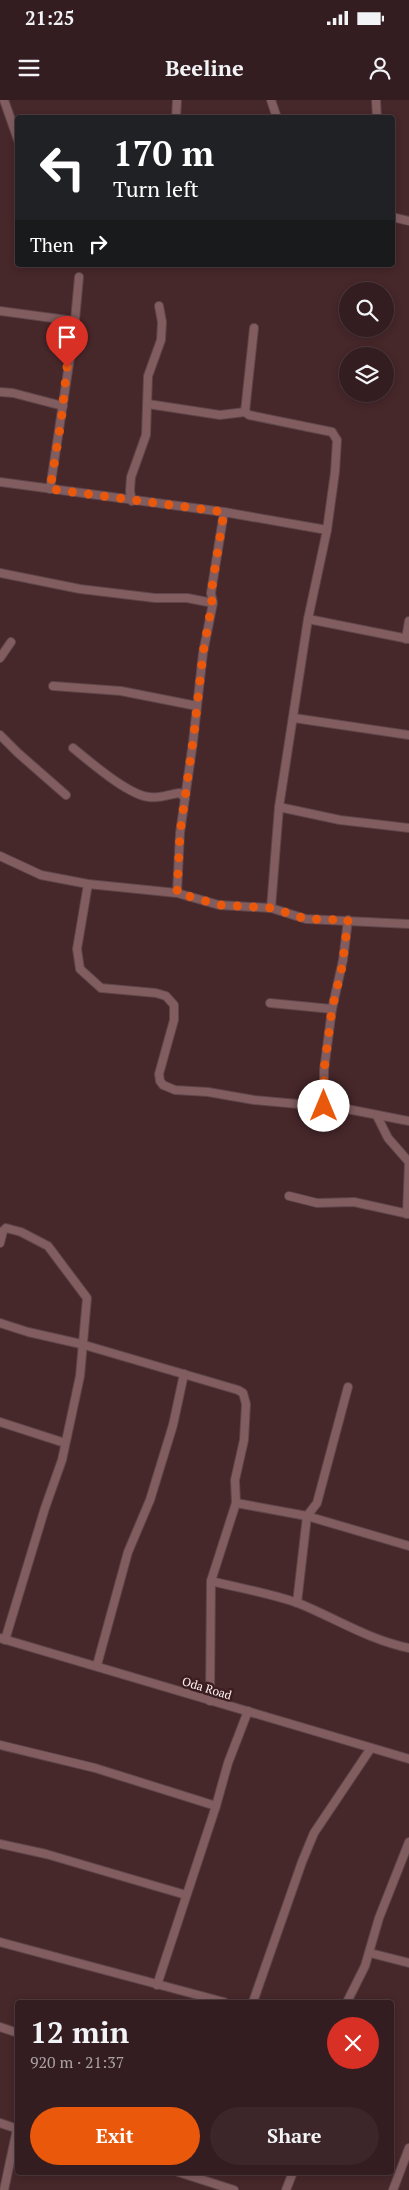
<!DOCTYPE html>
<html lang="en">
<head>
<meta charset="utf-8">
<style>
  body { margin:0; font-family:"PT Serif",serif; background:#3c2629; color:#f1f3f6; height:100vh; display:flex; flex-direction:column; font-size:19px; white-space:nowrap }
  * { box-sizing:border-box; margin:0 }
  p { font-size:16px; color:#a9a2a5 }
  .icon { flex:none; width:28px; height:28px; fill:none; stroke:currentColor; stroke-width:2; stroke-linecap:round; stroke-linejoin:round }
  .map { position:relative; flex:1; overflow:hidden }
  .side { position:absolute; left:15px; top:1900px; width:379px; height:175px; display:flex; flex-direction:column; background:#341d20; border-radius:5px; box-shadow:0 2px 8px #0003,0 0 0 1px #4e3b3e }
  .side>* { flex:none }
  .top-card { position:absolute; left:15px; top:15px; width:380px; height:152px; border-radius:5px; box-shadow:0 2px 8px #0003,0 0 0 1px #4e3b3e; background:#202124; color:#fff; overflow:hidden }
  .buttons { position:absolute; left:339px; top:182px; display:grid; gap:10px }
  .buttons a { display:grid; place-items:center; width:55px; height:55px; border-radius:50%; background:#341d20; box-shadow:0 2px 8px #0003,0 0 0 1px #4e3b3e; font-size:25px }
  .pin { position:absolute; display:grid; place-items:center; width:42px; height:42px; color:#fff; margin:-51px -21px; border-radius:50% 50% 50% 0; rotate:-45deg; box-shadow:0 0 5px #0007 }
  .pin .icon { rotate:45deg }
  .me { position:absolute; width:55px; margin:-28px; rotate:0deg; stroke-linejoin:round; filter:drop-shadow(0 0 4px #0008) }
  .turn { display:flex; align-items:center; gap:18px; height:105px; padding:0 15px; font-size:22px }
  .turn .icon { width:65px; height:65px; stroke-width:2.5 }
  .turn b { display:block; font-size:35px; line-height:42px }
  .then { display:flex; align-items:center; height:48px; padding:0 15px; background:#0003; gap:10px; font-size:19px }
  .round { display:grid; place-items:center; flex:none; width:52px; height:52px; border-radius:26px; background:#3c2629 }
  .summary { display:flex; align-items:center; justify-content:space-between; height:85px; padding:0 15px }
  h1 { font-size:30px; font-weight:600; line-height:38px }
  .primary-button { display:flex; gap:10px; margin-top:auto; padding:10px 15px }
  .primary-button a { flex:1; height:58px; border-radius:30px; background:#ea580c; color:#fff; font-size:20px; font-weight:600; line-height:58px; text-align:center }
  .primary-button a+a { background:#3c2629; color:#f1f3f6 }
  .status { display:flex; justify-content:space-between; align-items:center; height:35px; padding:0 25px; background:#341d20; direction:ltr }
  .status svg { height:14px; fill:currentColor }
  header { display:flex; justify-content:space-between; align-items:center; height:65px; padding:0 15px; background:#341d20; font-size:22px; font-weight:600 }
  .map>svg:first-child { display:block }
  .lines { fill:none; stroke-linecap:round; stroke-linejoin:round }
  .minor-casing { stroke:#5e4549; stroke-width:10 }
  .minor { stroke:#815d60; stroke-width:8 }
  .route { stroke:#ea580c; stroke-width:9; stroke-dasharray:0 16.2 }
  .labels { text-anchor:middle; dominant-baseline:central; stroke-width:5; stroke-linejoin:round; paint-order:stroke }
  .street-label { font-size:12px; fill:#fff1f2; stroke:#3b1d20 }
</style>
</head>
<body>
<div class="status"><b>21:25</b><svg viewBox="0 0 49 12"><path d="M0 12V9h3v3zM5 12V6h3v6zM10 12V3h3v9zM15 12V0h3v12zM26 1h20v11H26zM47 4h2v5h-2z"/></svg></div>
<header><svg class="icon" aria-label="menu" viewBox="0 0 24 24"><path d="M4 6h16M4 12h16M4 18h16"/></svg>Beeline<svg class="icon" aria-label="person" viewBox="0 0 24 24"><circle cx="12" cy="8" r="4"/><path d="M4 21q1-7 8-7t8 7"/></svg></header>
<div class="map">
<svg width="409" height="2090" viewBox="0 0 409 2090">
  <rect width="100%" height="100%" fill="#46272a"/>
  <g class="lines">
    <defs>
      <g id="minor">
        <path d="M 4,0 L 18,40"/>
        <path d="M 271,0 L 277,18"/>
        <path d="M 376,0 L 377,18"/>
        <path d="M 176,18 L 177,0"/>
        <path d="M 392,117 L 409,121"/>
        <path d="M 0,211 L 75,221"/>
        <path d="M 0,292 L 13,293 L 63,306"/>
        <path d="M 148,304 L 220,315 L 245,312 L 249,315 L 332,332 L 337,340 L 335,372 L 327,430 L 308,519 L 279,707 L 271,808"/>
        <path d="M 245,312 L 254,228"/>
        <path d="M 0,382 L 224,412 L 327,430"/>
        <path d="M 50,389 L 74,231 L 79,177"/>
        <path d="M 132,401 L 130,391 L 131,377 L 146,335 L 148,276 L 161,240 L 162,222 L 159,206"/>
        <path d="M 0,473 L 80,489 L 155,498 L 187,498 L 213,503"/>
        <path d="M 308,519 L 409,539"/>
        <path d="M 406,539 L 409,521"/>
        <path d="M 0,558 L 11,542"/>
        <path d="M 53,586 L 121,591 L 197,606"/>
        <path d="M 294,618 L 409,635"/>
        <path d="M 0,635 L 18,653 L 66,695"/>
        <path d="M 73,648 C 89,661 128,695 149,697 C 160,699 169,694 180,693 L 185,698"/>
        <path d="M 279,707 L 340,720 L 409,728"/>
        <path d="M 0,756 L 41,775 L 88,784 L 177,793 L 219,805 L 271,808 L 306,819 L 409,824"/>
        <path d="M 88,784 L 77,849 L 80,869 L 101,888 L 156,893 L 166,896 L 174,905 L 174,920 L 159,974 L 160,981 L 163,985 L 175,990 L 208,992 L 254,1000 L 342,1008 L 409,1021"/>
        <path d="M 177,793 L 180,733 L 193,642 L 203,553 L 213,503 L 211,493 L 224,412"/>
        <path d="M 270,903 L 332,909"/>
        <path d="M 324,1007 L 324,970 L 332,909 L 343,860 L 348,820"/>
        <path d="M 377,1016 L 388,1038 L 409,1062"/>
        <path d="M 289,1096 L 317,1103 L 354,1102 L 409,1114"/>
        <path d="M 407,1114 L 409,1063"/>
        <path d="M 0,1143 L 3,1131 L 6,1128 L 21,1132 L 48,1146 L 87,1198 L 80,1276 L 62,1360 L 45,1408 L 5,1540"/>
        <path d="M 0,1223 L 28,1232 L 81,1244 L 238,1290 L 243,1293 L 246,1304 L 244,1340 L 235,1380 L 236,1403 L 211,1481 L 210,1601"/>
        <path d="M 0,1322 L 65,1343"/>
        <path d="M 236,1403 L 307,1416 L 409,1446"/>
        <path d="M 211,1481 C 239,1488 270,1493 298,1503 C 335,1518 369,1540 409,1548"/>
        <path d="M 297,1503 L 307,1416 L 317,1403 L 348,1287"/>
        <path d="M 0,1538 L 409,1659"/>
        <path d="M 97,1565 L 128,1452 L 150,1400 L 173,1325 L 184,1274"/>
        <path d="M 0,1645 L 95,1668 L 216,1706"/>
        <path d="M 0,1744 L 46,1754 L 186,1795"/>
        <path d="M 0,1842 L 224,1902"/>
        <path d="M 370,1853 L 409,1863"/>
        <path d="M 157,1885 L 216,1706 L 228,1663 L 248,1611"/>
        <path d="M 253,1902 L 302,1762 L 314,1733 L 371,1648"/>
        <path d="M 347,1902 L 365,1866 L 379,1818 L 409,1742"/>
        <path d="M 0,1927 L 18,1933"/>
        <path d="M 0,2023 L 18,2029"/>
        <path d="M 178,2072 L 234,2090"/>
        <path d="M 4,2090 L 17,2029"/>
        <path d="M 286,2090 L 293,2072"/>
        <path d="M 393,2090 L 409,2048"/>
      </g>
    </defs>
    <use href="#minor" class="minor-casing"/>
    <use href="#minor" class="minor"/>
  </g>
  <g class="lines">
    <path class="route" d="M 67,267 L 61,322 L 50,389 L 224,412 L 211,493 L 212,503 L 203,553 L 194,634 L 180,733 L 177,793 L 220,805 L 272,808 L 306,819 L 348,820 L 342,867 L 332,909 L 324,970 L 324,1006"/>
  </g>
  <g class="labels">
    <g class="street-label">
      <text transform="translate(207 1588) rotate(17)">Oda Road</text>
    </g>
  </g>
</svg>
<div class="buttons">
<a><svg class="icon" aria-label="search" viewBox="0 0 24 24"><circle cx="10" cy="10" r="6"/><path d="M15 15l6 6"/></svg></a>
<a><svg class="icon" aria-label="layers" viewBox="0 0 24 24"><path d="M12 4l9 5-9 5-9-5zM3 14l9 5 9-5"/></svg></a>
</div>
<div class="pin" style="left:67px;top:267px;background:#d93025"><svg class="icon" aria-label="arrive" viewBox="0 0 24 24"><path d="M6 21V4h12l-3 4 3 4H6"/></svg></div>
<svg class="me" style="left:324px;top:1006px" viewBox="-20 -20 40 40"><circle r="19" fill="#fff"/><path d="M0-13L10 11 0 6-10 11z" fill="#ea580c"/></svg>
<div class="top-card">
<div class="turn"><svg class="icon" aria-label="left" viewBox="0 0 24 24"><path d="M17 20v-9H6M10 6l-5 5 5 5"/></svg><div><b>170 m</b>Turn left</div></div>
<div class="then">Then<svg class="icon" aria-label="right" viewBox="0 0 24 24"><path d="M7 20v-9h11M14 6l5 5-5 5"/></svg></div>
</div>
<section class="side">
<div class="summary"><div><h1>12 min</h1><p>920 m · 21:37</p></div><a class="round" style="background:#d93025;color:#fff"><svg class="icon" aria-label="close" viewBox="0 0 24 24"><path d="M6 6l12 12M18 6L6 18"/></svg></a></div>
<div class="primary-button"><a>Exit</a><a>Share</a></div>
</section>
</div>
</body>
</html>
